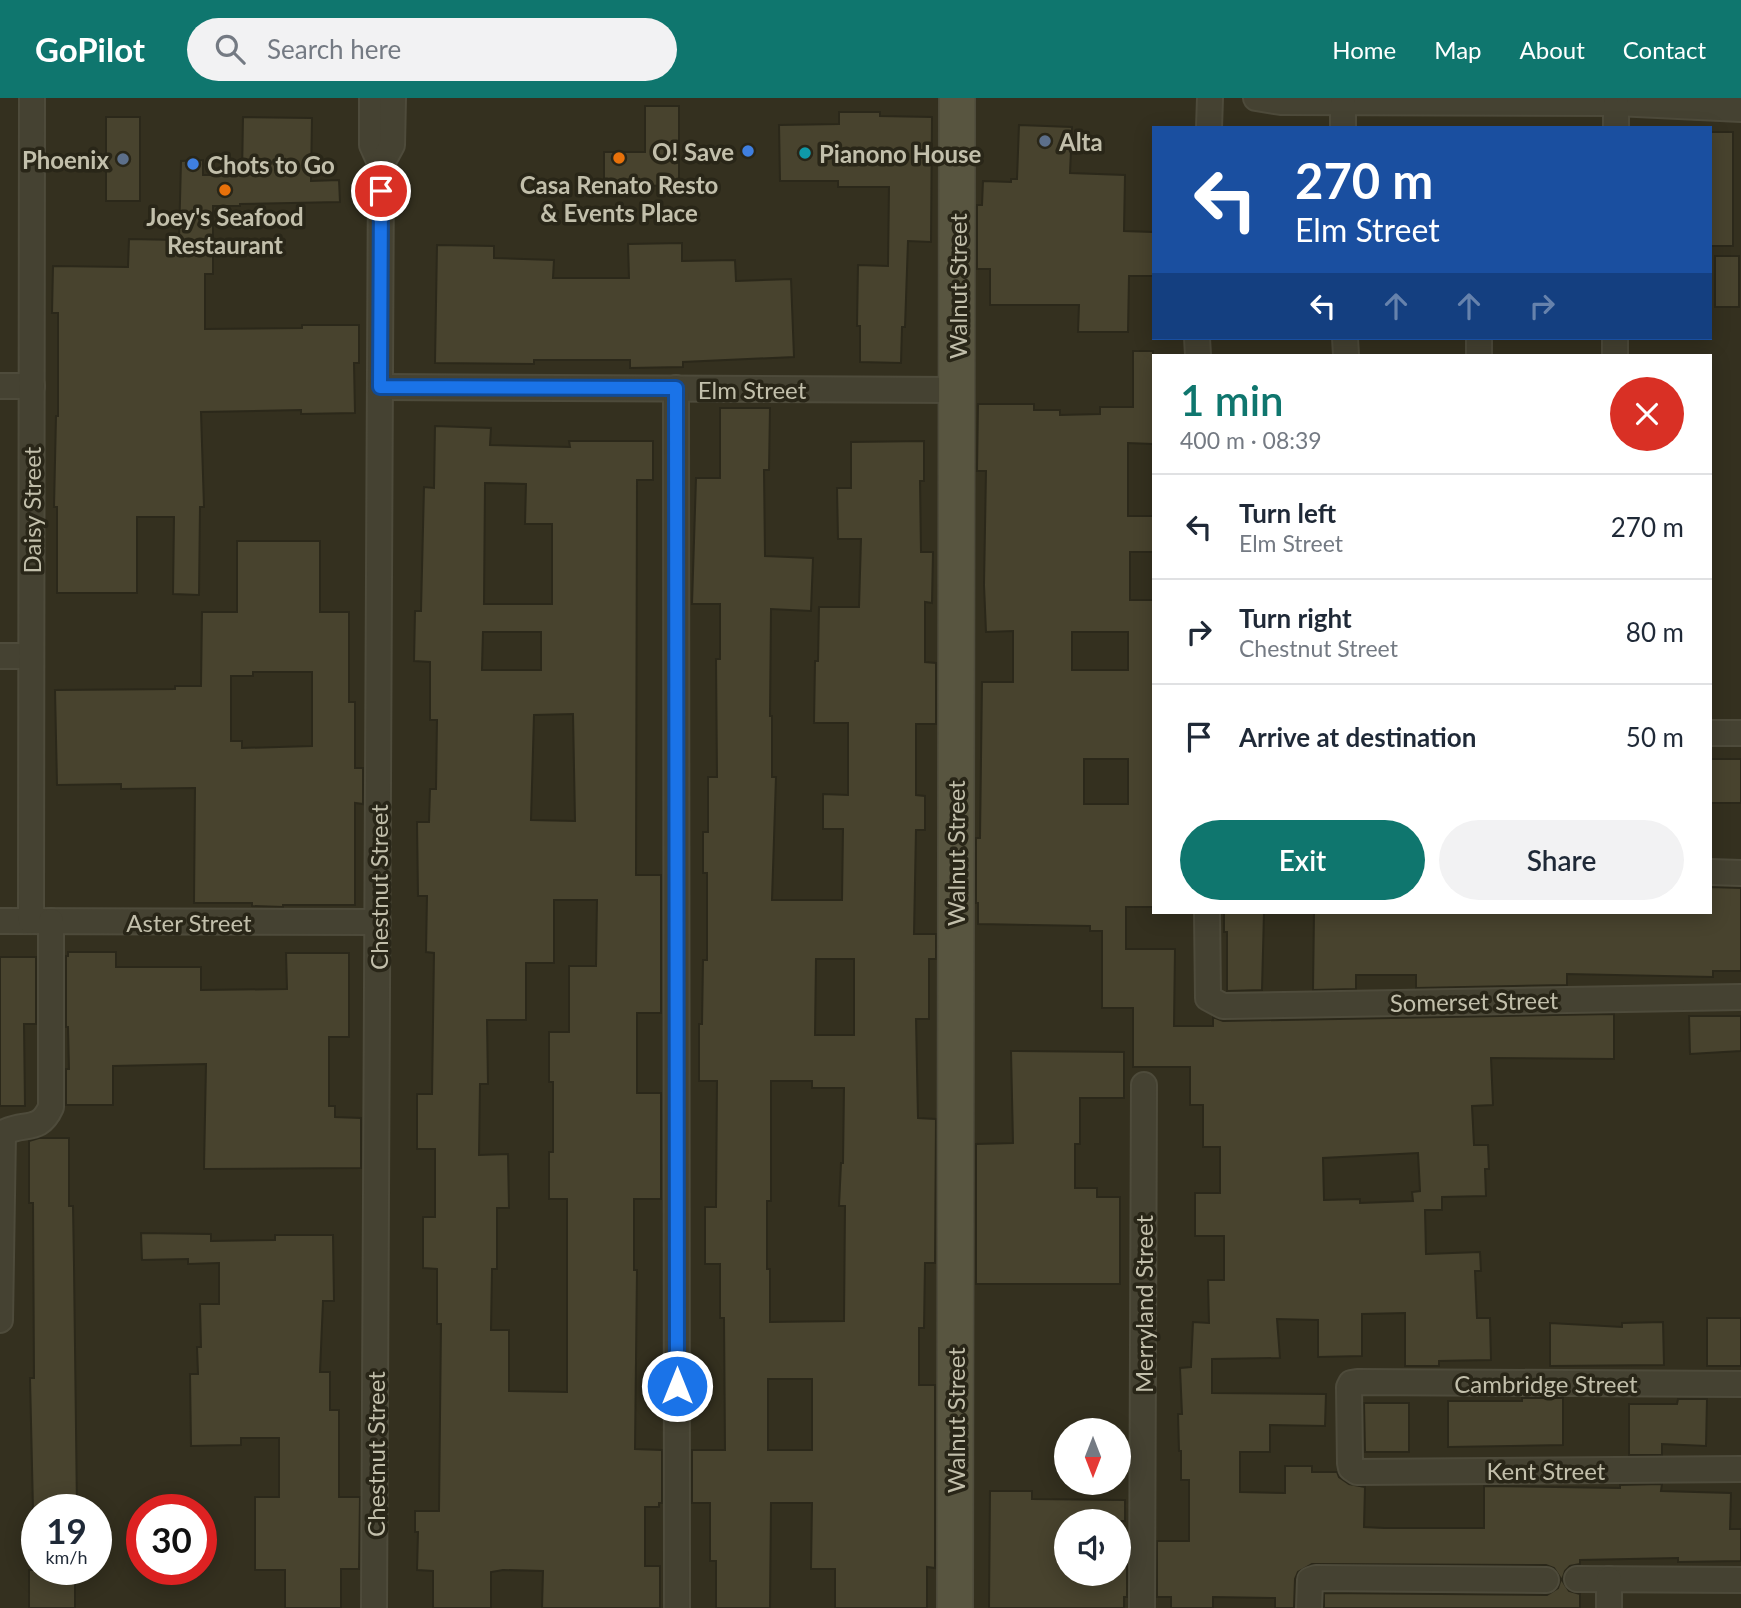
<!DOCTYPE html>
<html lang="en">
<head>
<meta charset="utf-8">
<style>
  body { margin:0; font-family:Lato,sans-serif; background:#f2f2f3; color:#1f2937; height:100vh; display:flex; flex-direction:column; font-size:26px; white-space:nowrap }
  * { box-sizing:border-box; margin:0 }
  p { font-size:23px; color:#747a83 }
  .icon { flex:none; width:38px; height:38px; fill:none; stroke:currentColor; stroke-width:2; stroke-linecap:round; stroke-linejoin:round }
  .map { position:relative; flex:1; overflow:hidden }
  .panel { position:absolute; left:1152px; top:256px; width:560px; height:560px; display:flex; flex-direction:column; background:#fff; border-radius:0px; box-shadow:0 4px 18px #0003 }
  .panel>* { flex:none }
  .hud { position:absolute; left:1152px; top:28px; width:560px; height:214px; border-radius:0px; box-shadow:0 4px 18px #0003; background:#1a4fa0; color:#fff; overflow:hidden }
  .needle { width:46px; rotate:180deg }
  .controls { position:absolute; left:1054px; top:1320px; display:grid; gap:14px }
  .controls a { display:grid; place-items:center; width:77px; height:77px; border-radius:50%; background:#fff; box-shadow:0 4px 18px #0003; font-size:35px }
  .speed { position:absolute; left:21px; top:1396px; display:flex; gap:14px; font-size:35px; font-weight:700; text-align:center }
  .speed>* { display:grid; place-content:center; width:91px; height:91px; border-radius:50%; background:#fff; box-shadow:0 4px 18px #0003; line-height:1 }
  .speed small { font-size:18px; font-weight:400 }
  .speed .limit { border:10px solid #d22; background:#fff; color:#111 }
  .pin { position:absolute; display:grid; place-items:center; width:60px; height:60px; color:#fff; margin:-30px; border:4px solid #fff; border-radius:50%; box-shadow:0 2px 7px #0007 }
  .me { position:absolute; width:77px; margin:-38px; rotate:0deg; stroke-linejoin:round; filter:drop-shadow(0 0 5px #0008) }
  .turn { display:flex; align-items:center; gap:24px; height:147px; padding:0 28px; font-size:32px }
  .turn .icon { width:91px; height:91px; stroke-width:2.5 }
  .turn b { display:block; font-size:49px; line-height:60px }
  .lanes { display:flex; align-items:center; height:66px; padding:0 28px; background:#0003; justify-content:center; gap:35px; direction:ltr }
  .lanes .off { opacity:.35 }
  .round { display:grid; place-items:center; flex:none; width:74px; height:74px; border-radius:37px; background:#f2f2f3 }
  .summary { display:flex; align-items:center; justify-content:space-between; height:119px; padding:0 28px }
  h1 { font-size:42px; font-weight:600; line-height:52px; color:#0f766e }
  .primary-button { display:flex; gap:14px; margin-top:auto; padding:14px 28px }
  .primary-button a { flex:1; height:80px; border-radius:42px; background:#0f766e; color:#fff; font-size:28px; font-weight:600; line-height:80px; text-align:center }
  .primary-button a+a { background:#f2f2f3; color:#1f2937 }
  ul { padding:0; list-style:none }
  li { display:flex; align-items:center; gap:21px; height:105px; padding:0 28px; border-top:2px solid #e0e1e3 }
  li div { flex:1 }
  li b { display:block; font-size:26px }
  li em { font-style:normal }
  header { display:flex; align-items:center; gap:42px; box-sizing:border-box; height:98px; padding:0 35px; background:#0f766e; color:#fff }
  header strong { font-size:33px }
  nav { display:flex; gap:38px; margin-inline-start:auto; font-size:24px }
  .search { width:490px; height:63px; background:#f2f2f3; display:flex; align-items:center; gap:18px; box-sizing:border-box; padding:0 24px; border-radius:38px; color:#747a83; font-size:26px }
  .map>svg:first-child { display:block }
  .building { fill:#48432e; stroke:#2b281a; stroke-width:2; fill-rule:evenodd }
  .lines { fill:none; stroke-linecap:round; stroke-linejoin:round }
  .street-casing { stroke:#4e4b3b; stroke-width:28 }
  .secondary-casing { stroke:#4e4b3b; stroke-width:38 }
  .street { stroke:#454232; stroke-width:24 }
  .secondary { stroke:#585540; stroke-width:35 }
  .route-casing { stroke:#114b97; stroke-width:18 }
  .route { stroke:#1a73e8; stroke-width:12 }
  .service-dot { fill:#5c6f8a; stroke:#292618; stroke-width:2.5 }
  .shop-dot { fill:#3f7fe0; stroke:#292618; stroke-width:2.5 }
  .culture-dot { fill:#0f9aa8; stroke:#292618; stroke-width:2.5 }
  .food-dot { fill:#e8710a; stroke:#292618; stroke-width:2.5 }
  .labels { text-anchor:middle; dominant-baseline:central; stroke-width:7; stroke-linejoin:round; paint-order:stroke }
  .poi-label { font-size:24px; font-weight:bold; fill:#c2bfab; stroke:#292618; text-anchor:start }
  .street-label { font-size:24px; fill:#c2bfab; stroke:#292618 }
</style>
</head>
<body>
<header>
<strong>GoPilot</strong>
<div class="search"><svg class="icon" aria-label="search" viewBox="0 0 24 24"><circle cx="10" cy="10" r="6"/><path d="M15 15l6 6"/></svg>Search here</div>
<nav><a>Home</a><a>Map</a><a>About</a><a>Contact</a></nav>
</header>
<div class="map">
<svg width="1741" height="1510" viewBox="0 0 1741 1510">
  <rect width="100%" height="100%" fill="#34301f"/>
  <g class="building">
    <path d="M 645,8 L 679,8 L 679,88 L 604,87 L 604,54 L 645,54 Z"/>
    <path d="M 839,14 L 880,14 L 880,18 L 932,19 L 931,144 L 908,143 L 905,229 L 902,229 L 901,265 L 860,264 L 860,228 L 857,228 L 858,167 L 888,168 L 889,89 L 838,89 L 838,83 L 780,83 L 779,27 L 839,26 Z"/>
    <rect x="106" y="19" width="34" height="84"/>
    <path d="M 243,19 L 312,20 L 311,83 L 339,82 L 340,104 L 240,106 L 240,108 L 213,108 L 213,176 L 205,176 L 205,231 L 302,230 L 302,227 L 359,227 L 359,265 L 354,265 L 355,315 L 301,316 L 301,312 L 201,314 L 204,409 L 200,409 L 199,497 L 173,496 L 174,419 L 137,419 L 137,495 L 57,495 L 57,409 L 54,409 L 56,318 L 58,318 L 58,215 L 52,215 L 53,168 L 128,169 L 129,141 L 179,142 L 181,63 L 203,62 L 203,77 L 242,77 Z"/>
    <path d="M 1019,27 L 1072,29 L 1070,75 L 1125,77 L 1124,133 L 1153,134 L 1153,178 L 1129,178 L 1128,234 L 1078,234 L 1079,207 L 990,207 L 990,171 L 977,171 L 977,107 L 982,107 L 983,83 L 1011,84 L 1011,81 L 1017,81 Z"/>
    <rect x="1710" y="34" width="23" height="114"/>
    <path d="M 682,145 L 682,163 L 735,162 L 736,183 L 791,181 L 794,259 L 683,264 L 683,269 L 630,270 L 630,262 L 534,262 L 534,266 L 435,265 L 437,147 L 494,148 L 494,160 L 554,162 L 553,180 L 629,180 L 628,146 Z"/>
    <rect x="1715" y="158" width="24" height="51"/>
    <path d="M 1133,253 L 1153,253 L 1153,346 L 1128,345 L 1128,418 L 1153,418 L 1153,454 L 1130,454 L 1130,502 L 1153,502 L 1153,809 L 1126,809 L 1126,851 L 1175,851 L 1174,928 L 1213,928 L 1213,919 L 1223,923 L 1614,916 L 1614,961 L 1491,960 L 1493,1007 L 1472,1008 L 1474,1047 L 1488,1047 L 1489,1071 L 1485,1071 L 1486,1098 L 1442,1099 L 1442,1112 L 1425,1112 L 1426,1156 L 1480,1154 L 1481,1173 L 1475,1173 L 1477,1220 L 1490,1220 L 1491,1262 L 1439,1263 L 1439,1268 L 1405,1268 L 1405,1215 L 1362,1216 L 1362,1258 L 1318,1259 L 1318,1222 L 1277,1221 L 1280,1260 L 1212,1261 L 1212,1295 L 1326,1296 L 1325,1328 L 1270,1327 L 1270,1354 L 1240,1354 L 1240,1394 L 1285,1395 L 1285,1368 L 1312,1368 L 1312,1374 L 1337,1374 L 1339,1379 L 1349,1386 L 1365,1389 L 1364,1429 L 1384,1430 L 1484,1430 L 1484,1388 L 1620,1390 L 1620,1387 L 1662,1386 L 1661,1393 L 1731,1395 L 1730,1431 L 1741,1431 L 1741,1463 L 1678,1464 L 1678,1460 L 1580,1462 L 1580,1466 L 1570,1468 L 1565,1473 L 1562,1482 L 1569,1493 L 1580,1496 L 1580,1510 L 1324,1510 L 1324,1495 L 1547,1497 L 1558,1490 L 1561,1481 L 1554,1470 L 1546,1467 L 1312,1466 L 1298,1474 L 1295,1481 L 1294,1510 L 1275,1510 L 1275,1500 L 1213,1499 L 1213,1510 L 1171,1510 L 1171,1499 L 1157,1499 L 1157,1443 L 1189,1443 L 1189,1382 L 1181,1382 L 1181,1353 L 1179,1353 L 1178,1316 L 1182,1316 L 1180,1270 L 1191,1269 L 1193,1224 L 1209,1225 L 1208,1182 L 1224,1182 L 1224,1138 L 1195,1138 L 1195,1095 L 1220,1095 L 1220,1049 L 1203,1049 L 1203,1007 L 1190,1007 L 1190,969 L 1133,969 L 1133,910 L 1102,910 L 1102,833 L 1090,833 L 1090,828 L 978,826 L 978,805 L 976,805 L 976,740 L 980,740 L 982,584 L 1013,584 L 1013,533 L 986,534 L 984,487 L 986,373 L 977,373 L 978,306 L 1034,306 L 1034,312 L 1060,312 L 1060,317 L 1100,316 L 1100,309 L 1133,309 ZM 1072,534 L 1128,534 L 1128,572 L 1072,572 ZM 1084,661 L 1128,661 L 1128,706 L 1084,706 ZM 1418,1055 L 1420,1093 L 1412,1094 L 1413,1103 L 1360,1105 L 1360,1101 L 1324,1102 L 1323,1060 Z"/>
    <path d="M 720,310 L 770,310 L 769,372 L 764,372 L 765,458 L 813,460 L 811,513 L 771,511 L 770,618 L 772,618 L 772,679 L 776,679 L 772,802 L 842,802 L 843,731 L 823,731 L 823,696 L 848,697 L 848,625 L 814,625 L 815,563 L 818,563 L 819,509 L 859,509 L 861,441 L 838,441 L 837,390 L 851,390 L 851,344 L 924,343 L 924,383 L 920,383 L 921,454 L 933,454 L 932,505 L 925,504 L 925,564 L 936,565 L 936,626 L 916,626 L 916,697 L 925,698 L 925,732 L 916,732 L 914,836 L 936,836 L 936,861 L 929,861 L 929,921 L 916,921 L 918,1020 L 936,1021 L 935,1165 L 925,1165 L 924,1230 L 919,1230 L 919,1287 L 935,1287 L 935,1470 L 927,1469 L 927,1510 L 835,1510 L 835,1471 L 811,1471 L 812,1405 L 771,1405 L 770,1510 L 716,1510 L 716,1463 L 710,1463 L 710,1405 L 692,1405 L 692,1352 L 725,1352 L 724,1220 L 720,1220 L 720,1166 L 705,1166 L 705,1109 L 716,1109 L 717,983 L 699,983 L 699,926 L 702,926 L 703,862 L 707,862 L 707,775 L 703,775 L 703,734 L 708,734 L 708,679 L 717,679 L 716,561 L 720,561 L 720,506 L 692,506 L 696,380 L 720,380 ZM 816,861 L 854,861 L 854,937 L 815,937 ZM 771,983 L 812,983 L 812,990 L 844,990 L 843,1065 L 841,1065 L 839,1108 L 845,1108 L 844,1223 L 770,1224 L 770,1171 L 767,1171 L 767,1103 L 771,1103 ZM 768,1281 L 812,1281 L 812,1352 L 768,1352 Z"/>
    <path d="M 435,328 L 491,330 L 490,347 L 570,349 L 569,343 L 653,343 L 653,382 L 637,382 L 636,777 L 661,777 L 661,915 L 637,915 L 637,995 L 661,995 L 661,1101 L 634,1101 L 634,1172 L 637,1172 L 635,1351 L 662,1352 L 662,1405 L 659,1405 L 659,1409 L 645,1409 L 645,1468 L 660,1468 L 660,1510 L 542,1510 L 543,1473 L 503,1472 L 491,1474 L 491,1510 L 433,1510 L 433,1473 L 417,1472 L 418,1434 L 415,1434 L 415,1413 L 439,1413 L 441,1226 L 437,1226 L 437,1171 L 423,1170 L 423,1119 L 435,1119 L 435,1051 L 417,1051 L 417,996 L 432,996 L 434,855 L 426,854 L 427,798 L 418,798 L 417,724 L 429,724 L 430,691 L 436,691 L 437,622 L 430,622 L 430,564 L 414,563 L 415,513 L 421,513 L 424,389 L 434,390 ZM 485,385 L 526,386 L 525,426 L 552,426 L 552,506 L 484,506 ZM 483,534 L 541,534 L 541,572 L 482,572 ZM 573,616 L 575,723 L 531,722 L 534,617 ZM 554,802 L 597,802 L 596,868 L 569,868 L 569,934 L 549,934 L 549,984 L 553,984 L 553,1054 L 549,1054 L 549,1101 L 567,1101 L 567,1294 L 509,1293 L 509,1232 L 491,1232 L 492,1171 L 497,1171 L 497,1110 L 509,1110 L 508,1056 L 479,1057 L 480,986 L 488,986 L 487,922 L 526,922 L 526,865 L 554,865 Z"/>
    <path d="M 237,443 L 320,443 L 320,514 L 349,514 L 349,604 L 355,604 L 355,670 L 363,670 L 363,706 L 355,705 L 355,807 L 283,807 L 283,809 L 252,808 L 252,805 L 194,805 L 195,690 L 121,691 L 121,686 L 57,687 L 55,592 L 175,591 L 175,588 L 201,588 L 202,514 L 237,514 ZM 253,574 L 312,574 L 312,648 L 242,650 L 242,643 L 231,643 L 231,578 L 253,578 Z"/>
    <rect x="1710" y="661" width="31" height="44"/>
    <path d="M 1710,789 L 1741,790 L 1741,873 L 1713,873 L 1713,879 L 1567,876 L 1567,887 L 1416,890 L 1416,877 L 1356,877 L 1356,891 L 1313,892 L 1314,814 L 1710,814 Z"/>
    <path d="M 1224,814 L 1264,814 L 1262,892 L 1227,893 L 1227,834 L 1224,834 Z"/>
    <path d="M 68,854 L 116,854 L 116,869 L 201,869 L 201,892 L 287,891 L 286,855 L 349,855 L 349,939 L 329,939 L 329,1008 L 335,1008 L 335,1019 L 361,1020 L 361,1070 L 204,1071 L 206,966 L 113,968 L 113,1007 L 66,1007 L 66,971 L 69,971 L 68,929 L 66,929 L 66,858 L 68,858 Z"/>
    <path d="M 0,859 L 36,859 L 36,926 L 24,926 L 25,1008 L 0,1008 Z"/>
    <path d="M 1689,918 L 1741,918 L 1741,953 L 1690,956 Z"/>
    <path d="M 1011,953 L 1124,954 L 1124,1000 L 1080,1000 L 1080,1046 L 1075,1046 L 1075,1090 L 1097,1090 L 1097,1099 L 1120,1099 L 1120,1186 L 976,1186 L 976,1046 L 1013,1045 Z"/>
    <path d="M 39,1040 L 69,1040 L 69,1108 L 73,1108 L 74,1168 L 77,1412 L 33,1412 L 30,1280 L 34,1280 L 33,1105 L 29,1105 L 29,1043 Z"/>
    <path d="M 141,1135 L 211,1136 L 211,1143 L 275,1142 L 275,1137 L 333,1137 L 334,1203 L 323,1203 L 320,1274 L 330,1274 L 330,1312 L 339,1312 L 339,1399 L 360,1399 L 359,1471 L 341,1471 L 341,1510 L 285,1510 L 285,1472 L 255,1472 L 255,1399 L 279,1399 L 279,1340 L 241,1340 L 241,1347 L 191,1348 L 190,1276 L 198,1276 L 197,1249 L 201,1249 L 200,1206 L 219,1206 L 219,1165 L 188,1166 L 188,1161 L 142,1162 Z"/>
    <rect x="1707" y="1220" width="34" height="48"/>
    <path d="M 1663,1224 L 1664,1267 L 1550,1268 L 1550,1225 L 1622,1229 L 1622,1225 Z"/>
    <path d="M 1522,1300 L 1563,1300 L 1563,1347 L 1448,1349 L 1448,1303 L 1522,1303 Z"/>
    <path d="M 1678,1301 L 1707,1301 L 1706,1348 L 1662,1346 L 1662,1357 L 1629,1357 L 1629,1306 L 1677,1306 Z"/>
    <path d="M 1364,1305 L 1409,1305 L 1409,1354 L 1365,1354 Z"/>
    <path d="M 990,1393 L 1032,1393 L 1032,1401 L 1125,1402 L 1125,1423 L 1066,1423 L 1066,1475 L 1118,1475 L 1118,1443 L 1127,1443 L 1127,1499 L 1124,1499 L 1124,1510 L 989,1510 Z"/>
    <rect x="29" y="1472" width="46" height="38"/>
  </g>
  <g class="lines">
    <defs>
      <g id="street">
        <path d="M 372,0 L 372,47 L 381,67 L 374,1510"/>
        <path d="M 1256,0 L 1281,4 L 1616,5 L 1741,11"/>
        <path d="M 1343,5 L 1343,30"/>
        <path d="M 1209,30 L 1210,0"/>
        <path d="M 1616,30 L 1616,5"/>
        <path d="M 381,67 L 392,47 L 393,0"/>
        <path d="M 1197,240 L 1198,257"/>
        <path d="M 1345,240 L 1346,257"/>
        <path d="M 1479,257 L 1479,240"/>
        <path d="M 1615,257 L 1615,240"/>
        <path d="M 0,288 L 32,288"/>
        <path d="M 380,289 L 956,292"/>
        <path d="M 676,290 L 677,1510"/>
        <path d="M 0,558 L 31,558"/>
        <path d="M 1710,635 L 1741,635"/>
        <path d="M 1710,774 L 1741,775"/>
        <path d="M 1207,814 L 1208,900 L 1223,908 L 1741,899"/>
        <path d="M 0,823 L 378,824"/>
        <path d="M 31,823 L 32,0"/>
        <path d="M 0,1222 L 3,1035 C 24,1023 39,1036 51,1009 L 51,823"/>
        <path d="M 1741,1286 L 1357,1284 L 1351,1285 L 1349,1289 L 1350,1365 L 1351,1370 L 1357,1374 L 1741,1371"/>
        <path d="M 1577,1481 L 1741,1482"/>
        <path d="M 1142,1510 L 1144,987"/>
        <path d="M 1309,1510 L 1310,1482 L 1316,1480 L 1546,1482"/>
        <path d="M 1609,1510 L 1609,1481"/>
      </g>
      <path id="secondary" d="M 955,1510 L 957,0"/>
    </defs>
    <use href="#street" class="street-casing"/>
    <use href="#secondary" class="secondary-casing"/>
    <use href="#street" class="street"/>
    <use href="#secondary" class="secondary"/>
  </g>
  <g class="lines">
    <defs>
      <path id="route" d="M 381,93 L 380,289 L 676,290 L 677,1288"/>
    </defs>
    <use href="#route" class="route-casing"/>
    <use href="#route" class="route"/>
  </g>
  <g class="service-dot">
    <circle cx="1045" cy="43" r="7"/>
    <circle cx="123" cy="61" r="7"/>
  </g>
  <g class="shop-dot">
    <circle cx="748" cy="53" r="7"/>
    <circle cx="193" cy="66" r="7"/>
  </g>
  <circle class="culture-dot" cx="805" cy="55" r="7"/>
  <g class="food-dot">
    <circle cx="619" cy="60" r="7"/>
    <circle cx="225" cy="92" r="7"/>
  </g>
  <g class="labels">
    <g class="poi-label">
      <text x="1059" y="43">Alta</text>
      <text x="734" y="53" text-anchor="end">O! Save</text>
      <text x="819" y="55">Pianono House</text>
      <text x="109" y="61" text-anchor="end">Phoenix</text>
      <text x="207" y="66">Chots to Go</text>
      <text x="619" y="86" text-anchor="middle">Casa Renato Resto<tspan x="619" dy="28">&amp; Events Place</tspan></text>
      <text x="225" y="118" text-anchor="middle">Joey's Seafood<tspan x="225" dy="28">Restaurant</tspan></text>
    </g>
    <g class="street-label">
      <text transform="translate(957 188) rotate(-90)">Walnut Street</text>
      <text x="752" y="291">Elm Street</text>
      <text transform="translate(31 412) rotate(-90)">Daisy Street</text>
      <text transform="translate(955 755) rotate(-90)">Walnut Street</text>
      <text transform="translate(378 789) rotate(-90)">Chestnut Street</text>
      <text x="189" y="824">Aster Street</text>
      <text transform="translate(1474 903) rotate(-1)">Somerset Street</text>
      <text transform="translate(1143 1206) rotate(-90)">Merryland Street</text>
      <text x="1546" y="1285">Cambridge Street</text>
      <text transform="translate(955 1322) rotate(-90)">Walnut Street</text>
      <text transform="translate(375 1356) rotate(-90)">Chestnut Street</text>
      <text x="1546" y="1372">Kent Street</text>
    </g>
  </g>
</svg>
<div class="controls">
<a><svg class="needle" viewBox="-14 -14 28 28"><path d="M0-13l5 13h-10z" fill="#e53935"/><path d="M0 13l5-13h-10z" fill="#747a83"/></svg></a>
<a><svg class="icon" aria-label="sound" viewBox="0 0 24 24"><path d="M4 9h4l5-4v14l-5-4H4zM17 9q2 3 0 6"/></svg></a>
</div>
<div class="speed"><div>19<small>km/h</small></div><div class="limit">30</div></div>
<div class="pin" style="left:381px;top:93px;background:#d93025"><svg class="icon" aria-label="arrive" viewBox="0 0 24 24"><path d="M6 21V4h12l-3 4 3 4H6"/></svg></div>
<svg class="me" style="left:677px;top:1288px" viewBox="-20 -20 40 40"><circle r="17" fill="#1a73e8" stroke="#fff" stroke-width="3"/><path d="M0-11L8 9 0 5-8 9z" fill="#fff"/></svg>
<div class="hud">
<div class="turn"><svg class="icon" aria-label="left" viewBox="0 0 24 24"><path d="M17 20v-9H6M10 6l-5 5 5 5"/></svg><div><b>270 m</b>Elm Street</div></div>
<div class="lanes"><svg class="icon" aria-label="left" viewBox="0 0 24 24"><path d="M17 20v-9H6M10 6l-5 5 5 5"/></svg><svg class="icon off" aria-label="ahead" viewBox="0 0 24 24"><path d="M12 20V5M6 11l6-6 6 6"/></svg><svg class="icon off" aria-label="ahead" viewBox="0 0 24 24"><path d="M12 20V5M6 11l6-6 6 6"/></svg><svg class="icon off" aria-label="right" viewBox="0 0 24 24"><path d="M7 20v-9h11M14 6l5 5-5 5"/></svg></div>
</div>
<section class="panel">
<div class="summary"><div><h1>1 min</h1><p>400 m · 08:39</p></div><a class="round" style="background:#d93025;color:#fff"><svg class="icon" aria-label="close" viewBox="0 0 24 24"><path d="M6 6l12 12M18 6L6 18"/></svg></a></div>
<ul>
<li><svg class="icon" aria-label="left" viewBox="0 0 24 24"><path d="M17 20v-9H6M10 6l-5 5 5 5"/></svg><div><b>Turn left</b><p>Elm Street</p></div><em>270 m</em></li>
<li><svg class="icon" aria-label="right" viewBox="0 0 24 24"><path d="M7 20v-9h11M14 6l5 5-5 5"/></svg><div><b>Turn right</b><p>Chestnut Street</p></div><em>80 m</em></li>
<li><svg class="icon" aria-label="arrive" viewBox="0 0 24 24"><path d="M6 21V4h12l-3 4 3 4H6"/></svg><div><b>Arrive at destination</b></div><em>50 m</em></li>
</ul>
<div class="primary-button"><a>Exit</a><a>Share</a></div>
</section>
</div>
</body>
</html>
